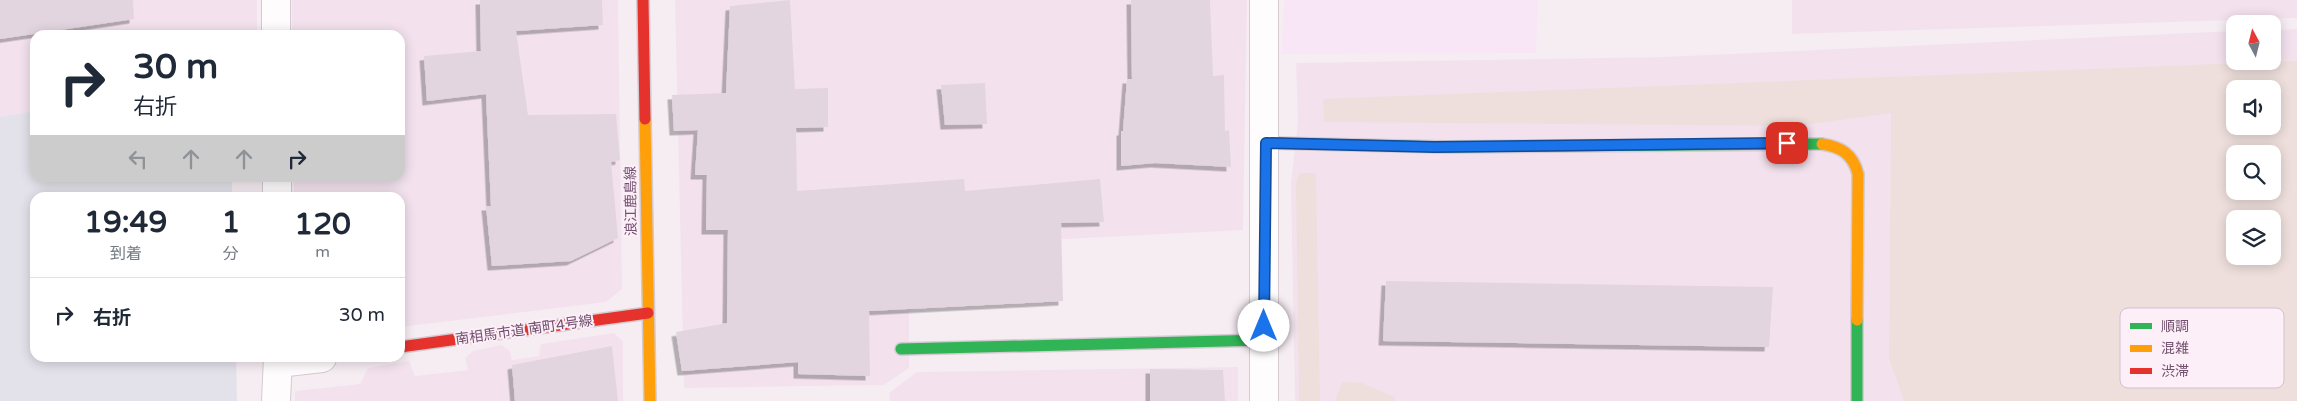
<!DOCTYPE html>
<html lang="ja">
<head>
<meta charset="utf-8">
<style>
  body { margin:0; font-family:"Varela Round","Noto Sans JP",sans-serif; background:#f2f2f3; color:#1f2937; height:100vh; display:flex; flex-direction:column; font-size:19px; white-space:nowrap }
  * { box-sizing:border-box; margin:0 }
  p { font-size:16px; color:#747a83 }
  .icon { flex:none; width:28px; height:28px; fill:none; stroke:currentColor; stroke-width:2; stroke-linecap:round; stroke-linejoin:round }
  .map { position:relative; flex:1; overflow:hidden }
  .sheet { position:absolute; left:30px; top:192px; width:375px; height:170px; display:flex; flex-direction:column; background:#fff; border-radius:15px; box-shadow:0 2px 12px #0003 }
  .sheet>* { flex:none }
  .banner { position:absolute; left:30px; top:30px; width:375px; height:152px; border-radius:15px; box-shadow:0 2px 12px #0003; background:#fff; color:#1f2937; overflow:hidden }
  .needle { width:32px; rotate:353deg }
  .buttons { position:absolute; left:2226px; top:15px; display:grid; gap:10px }
  .buttons a { display:grid; place-items:center; width:55px; height:55px; border-radius:10px; background:#fff; box-shadow:0 2px 12px #0003; font-size:25px }
  .pin { position:absolute; display:grid; place-items:center; width:42px; height:42px; color:#fff; margin:-21px; border-radius:10px; box-shadow:0 2px 8px #0006 }
  .me { position:absolute; width:55px; margin:-28px; rotate:0deg; stroke-linejoin:round; filter:drop-shadow(0 0 4px #0008) }
  .turn { display:flex; align-items:center; gap:18px; height:105px; padding:0 20px; font-size:22px }
  .turn .icon { width:65px; height:65px; stroke-width:2.5 }
  .turn b { display:block; font-size:35px; line-height:42px }
  .lanes { display:flex; align-items:center; height:48px; padding:0 20px; background:#0003; justify-content:center; gap:25px; direction:ltr }
  .lanes .off { opacity:.35 }
  .eta { display:flex; justify-content:space-evenly; align-items:center; height:85px; text-align:center }
  .eta b { font-size:30px; font-weight:800; line-height:35px }
  ul { padding:0; list-style:none }
  li { display:flex; align-items:center; gap:15px; height:75px; padding:0 20px; border-top:1px solid #e0e1e3 }
  li div { flex:1 }
  li b { display:block; font-size:19px }
  li em { font-style:normal }
  .map>svg:first-child { display:block }
  .residential { fill:#f3e2ee; fill-rule:evenodd }
  .commercial { fill:#f8e5f6 }
  .education { fill:#e3e2ea }
  .green { fill:#eedfdc; fill-rule:evenodd }
  .building { fill:#e3d5e0; filter:url(#shadow) }
  .lines { fill:none; stroke-linecap:round; stroke-linejoin:round }
  .street-casing { stroke:#d4cad1; stroke-width:30 }
  .fast-casing { stroke:#d4cad2; stroke-width:14 }
  .slow-casing { stroke:#d4cad2; stroke-width:14 }
  .jam-casing { stroke:#d4cad2; stroke-width:14 }
  .street { stroke:#fefcfd; stroke-width:28 }
  .fast { stroke:#30b455; stroke-width:11 }
  .slow { stroke:#ff9f0a; stroke-width:11 }
  .jam { stroke:#e5322d; stroke-width:11 }
  .route-casing { stroke:#114b97; stroke-width:12 }
  .route { stroke:#1a73e8; stroke-width:9 }
  .labels { text-anchor:middle; dominant-baseline:central; stroke-width:4; stroke-linejoin:round; paint-order:stroke }
  .street-label { font-size:14px; fill:#72506f; stroke:#fdeff8 }
  .key { fill:#fdeff8; stroke:#d3bfcf; stroke-width:1 }
  .key-label { font-size:14px; fill:#72506f }
</style>
</head>
<body>
<div class="map">
<svg width="2297" height="401" viewBox="0 0 2297 401">
  <defs>
    <filter id="shadow"><feDropShadow dx="-4.5" dy="4.5" stdDeviation="0" flood-color="#0004"/></filter>
  </defs>
  <rect width="100%" height="100%" fill="#f6edf3"/>
  <g class="residential">
    <path d="M 0,0 L 257,0 L 257,35 L 35,35 L 35,114 L 0,118 Z"/>
    <path d="M 292,0 L 618,0 L 622,289 L 606,302 L 400,327 L 400,198 L 294,197 L 294,178 L 400,178 L 400,35 L 292,35 Z"/>
    <path d="M 675,0 L 1247,0 L 1243,230 L 909,247 L 909,368 L 884,385 L 684,388 Z"/>
    <path d="M 1792,0 L 2297,0 L 2297,18 L 1792,34 Z"/>
    <path d="M 2297,29 L 2297,401 L 1295,401 L 1291,184 L 1298,121 L 1296,63 L 1663,57 L 2235,31 L 2235,61 L 2272,61 L 2273,30 ZM 2235,89 L 2272,89 L 2272,126 L 2235,126 ZM 2235,154 L 2272,154 L 2272,191 L 2235,191 ZM 2235,219 L 2272,219 L 2272,256 L 2235,256 Z"/>
    <path d="M 614,333 L 623,341 L 623,401 L 295,401 L 295,391 L 360,384 L 368,368 L 409,361 L 415,376 L 468,370 L 465,358 L 473,351 L 501,345 L 510,351 L 512,360 L 539,356 L 541,344 Z"/>
    <path d="M 1238,367 L 1238,401 L 890,401 L 889,393 L 917,372 Z"/>
  </g>
  <path class="commercial" d="M 1284,0 L 1538,0 L 1536,53 L 1282,54 Z"/>
  <path class="education" d="M 35,111 L 35,178 L 232,178 L 232,197 L 35,198 L 35,358 L 236,358 L 237,401 L 0,401 L 0,117 Z"/>
  <g class="green">
    <path d="M 2297,61 L 2297,401 L 1904,401 L 1889,358 L 1891,113 L 1797,126 L 1324,122 L 1323,99 ZM 2235,89 L 2272,89 L 2272,126 L 2235,126 ZM 2235,154 L 2272,154 L 2272,191 L 2235,191 ZM 2235,219 L 2272,219 L 2272,256 L 2235,256 Z"/>
    <path d="M 1300,173 L 1316,173 L 1320,401 L 1299,401 L 1296,182 Z"/>
    <path d="M 1342,382 L 1362,383 L 1394,397 L 1395,401 L 1335,401 Z"/>
  </g>
  <g class="building">
    <path d="M 0,0 L 133,0 L 134,19 L 0,39 Z"/>
    <path d="M 480,0 L 602,0 L 603,25 L 516,31 L 528,115 L 616,114 L 620,160 L 611,162 L 618,238 L 571,261 L 492,266 L 486,206 L 491,206 L 486,94 L 427,101 L 424,56 L 481,51 Z"/>
    <path d="M 790,0 L 795,89 L 828,88 L 828,127 L 796,128 L 797,191 L 964,179 L 965,191 L 1100,179 L 1104,222 L 1061,223 L 1063,301 L 869,311 L 870,376 L 798,374 L 798,362 L 682,371 L 676,332 L 727,323 L 728,230 L 706,230 L 707,175 L 695,175 L 698,130 L 674,131 L 672,95 L 726,93 L 730,6 Z"/>
    <path d="M 1131,0 L 1210,0 L 1213,76 L 1224,75 L 1225,131 L 1229,130 L 1231,167 L 1155,163 L 1121,166 L 1121,131 L 1123,131 L 1127,79 L 1132,79 Z"/>
    <path d="M 985,83 L 987,124 L 945,125 L 941,85 Z"/>
    <path d="M 1386,281 L 1773,287 L 1769,347 L 1383,341 Z"/>
    <path d="M 612,346 L 618,401 L 515,401 L 512,365 Z"/>
    <path d="M 1150,369 L 1223,370 L 1225,401 L 1150,401 Z"/>
  </g>
  <g class="lines">
    <defs>
      <g id="street">
        <path d="M 276,35 L 276,0"/>
        <path d="M 277,178 L 277,198"/>
        <path d="M 278,363 L 322,358"/>
        <path d="M 276,401 L 278,358"/>
        <path d="M 1264,401 L 1264,0"/>
      </g>
      <g id="fast">
        <path d="M 1266,143 L 1445,147 L 1822,144"/>
        <path d="M 901,349 L 1264,340"/>
        <path d="M 1857,401 L 1857,320"/>
      </g>
      <g id="slow">
        <path d="M 645,119 L 650,401"/>
        <path d="M 1822,144 C 1841,147 1853,154 1858,174 L 1857,320"/>
      </g>
      <g id="jam">
        <path d="M 643,0 L 645,119"/>
        <path d="M 400,347 L 648,313"/>
      </g>
    </defs>
    <use href="#street" class="street-casing"/>
    <use href="#fast" class="fast-casing"/>
    <use href="#slow" class="slow-casing"/>
    <use href="#jam" class="jam-casing"/>
    <use href="#street" class="street"/>
    <use href="#fast" class="fast"/>
    <use href="#slow" class="slow"/>
    <use href="#jam" class="jam"/>
  </g>
  <g class="lines">
    <defs>
      <path id="route" d="M 1264,326 L 1266,143 L 1434,147 L 1787,143"/>
    </defs>
    <use href="#route" class="route-casing"/>
    <use href="#route" class="route"/>
  </g>
  <g class="labels">
    <g class="street-label">
      <text transform="translate(631 201) rotate(-91)">浪江鹿島線</text>
      <text transform="translate(524 330) rotate(-8)">南相馬市道 南町4号線</text>
    </g>
  </g>
  <rect x="2120" y="308" width="164" height="80" rx="8" class="key"/>
  <rect x="2130" y="323" width="22" height="6" fill="#30b455"/>
  <rect x="2130" y="345" width="22" height="7" fill="#ff9f0a"/>
  <rect x="2130" y="368" width="22" height="6" fill="#e5322d"/>
  <g class="key-label">
    <text x="2161" y="331">順調</text>
    <text x="2161" y="353">混雑</text>
    <text x="2161" y="376">渋滞</text>
  </g>
</svg>
<div class="buttons">
<a><svg class="needle" viewBox="-14 -14 28 28"><path d="M0-13l5 13h-10z" fill="#e53935"/><path d="M0 13l5-13h-10z" fill="#747a83"/></svg></a>
<a><svg class="icon" aria-label="sound" viewBox="0 0 24 24"><path d="M4 9h4l5-4v14l-5-4H4zM17 9q2 3 0 6"/></svg></a>
<a><svg class="icon" aria-label="search" viewBox="0 0 24 24"><circle cx="10" cy="10" r="6"/><path d="M15 15l6 6"/></svg></a>
<a><svg class="icon" aria-label="layers" viewBox="0 0 24 24"><path d="M12 4l9 5-9 5-9-5zM3 14l9 5 9-5"/></svg></a>
</div>
<div class="pin" style="left:1787px;top:143px;background:#d93025"><svg class="icon" aria-label="arrive" viewBox="0 0 24 24"><path d="M6 21V4h12l-3 4 3 4H6"/></svg></div>
<svg class="me" style="left:1264px;top:326px" viewBox="-20 -20 40 40"><circle r="19" fill="#fff"/><path d="M0-13L10 11 0 6-10 11z" fill="#1a73e8"/></svg>
<div class="banner">
<div class="turn"><svg class="icon" aria-label="right" viewBox="0 0 24 24"><path d="M7 20v-9h11M14 6l5 5-5 5"/></svg><div><b>30 m</b>右折</div></div>
<div class="lanes"><svg class="icon off" aria-label="left" viewBox="0 0 24 24"><path d="M17 20v-9H6M10 6l-5 5 5 5"/></svg><svg class="icon off" aria-label="ahead" viewBox="0 0 24 24"><path d="M12 20V5M6 11l6-6 6 6"/></svg><svg class="icon off" aria-label="ahead" viewBox="0 0 24 24"><path d="M12 20V5M6 11l6-6 6 6"/></svg><svg class="icon" aria-label="right" viewBox="0 0 24 24"><path d="M7 20v-9h11M14 6l5 5-5 5"/></svg></div>
</div>
<section class="sheet">
<div class="eta">
<div><b>19:49</b><p>到着</p></div>
<div><b>1</b><p>分</p></div>
<div><b>120</b><p>m</p></div>
</div>
<ul>
<li><svg class="icon" aria-label="right" viewBox="0 0 24 24"><path d="M7 20v-9h11M14 6l5 5-5 5"/></svg><div><b>右折</b></div><em>30 m</em></li>
</ul>
</section>
</div>
</body>
</html>
